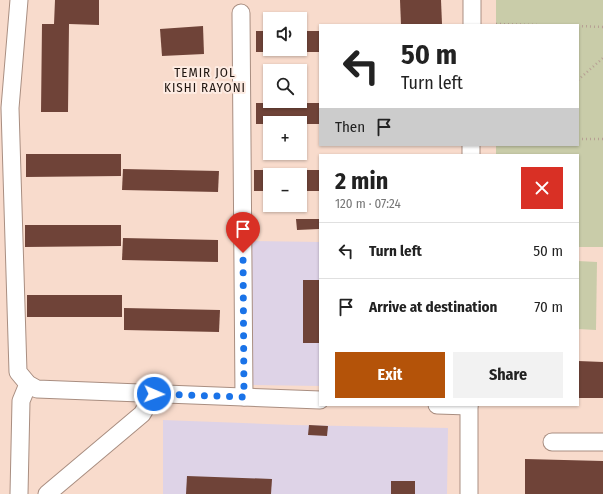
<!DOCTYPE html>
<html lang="en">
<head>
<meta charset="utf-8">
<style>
  body { margin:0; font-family:"Fira Sans Condensed",sans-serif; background:#f2f2f2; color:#222; height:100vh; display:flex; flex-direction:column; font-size:15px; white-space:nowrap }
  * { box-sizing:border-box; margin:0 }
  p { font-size:13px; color:#767676 }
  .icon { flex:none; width:22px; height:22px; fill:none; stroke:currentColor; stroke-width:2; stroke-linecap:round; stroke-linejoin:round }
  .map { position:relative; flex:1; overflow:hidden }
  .side { position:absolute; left:319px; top:154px; width:260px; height:252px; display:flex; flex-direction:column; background:#fff; border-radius:0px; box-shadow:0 1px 3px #0004 }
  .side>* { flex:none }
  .banner { position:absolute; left:319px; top:24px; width:260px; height:122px; border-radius:0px; box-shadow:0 1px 3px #0004; background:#fff; color:#222; overflow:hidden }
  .buttons { position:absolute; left:263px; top:12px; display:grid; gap:8px }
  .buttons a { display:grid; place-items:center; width:44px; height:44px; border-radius:0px; background:#fff; box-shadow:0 1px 3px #0004; font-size:20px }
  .pin { position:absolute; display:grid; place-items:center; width:34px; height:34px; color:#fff; margin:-41px -17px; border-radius:50% 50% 50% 0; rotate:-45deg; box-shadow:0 0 4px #0007 }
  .pin .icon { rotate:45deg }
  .me { position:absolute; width:44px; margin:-22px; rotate:92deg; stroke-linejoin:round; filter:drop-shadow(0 0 3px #0008) }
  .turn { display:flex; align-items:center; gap:14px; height:84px; padding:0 16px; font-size:18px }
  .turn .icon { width:52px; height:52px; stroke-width:2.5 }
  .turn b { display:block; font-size:28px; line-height:34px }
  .then { display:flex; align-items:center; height:38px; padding:0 16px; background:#0003; gap:8px; font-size:15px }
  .round { display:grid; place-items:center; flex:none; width:42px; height:42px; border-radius:0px; background:#f2f2f2 }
  .overview { display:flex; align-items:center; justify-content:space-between; height:68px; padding:0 16px }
  h1 { font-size:24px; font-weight:700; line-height:30px }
  .cta { display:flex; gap:8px; margin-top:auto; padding:8px 16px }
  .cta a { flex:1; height:46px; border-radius:0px; background:#b45309; color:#fff; font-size:16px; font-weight:700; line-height:46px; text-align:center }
  .cta a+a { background:#f2f2f2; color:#222 }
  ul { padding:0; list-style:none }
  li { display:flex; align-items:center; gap:12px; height:56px; padding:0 16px; border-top:1px solid #e0e0e0 }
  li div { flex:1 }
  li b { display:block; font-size:15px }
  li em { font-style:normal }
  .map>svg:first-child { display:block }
  .education { fill:#ded3e7 }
  .green { fill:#c9cca9 }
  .building { fill:#6f4338 }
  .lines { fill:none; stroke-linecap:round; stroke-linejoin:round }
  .minor-casing { stroke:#a98e81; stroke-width:19 }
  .path { stroke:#b69f93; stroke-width:2.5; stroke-dasharray:1 3; stroke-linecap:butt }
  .minor { stroke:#fff; stroke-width:17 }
  .route { stroke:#1a73e8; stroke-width:7; stroke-dasharray:0 12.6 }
  .labels { text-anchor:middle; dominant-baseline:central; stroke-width:4; stroke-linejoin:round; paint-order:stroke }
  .neighbourhood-label { font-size:13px; letter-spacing:1px; fill:#201611; stroke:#fdebe2 }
</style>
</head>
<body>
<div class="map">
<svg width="603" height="494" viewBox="0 0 603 494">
  <rect width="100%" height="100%" fill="#f8dbcc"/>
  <g class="education">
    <path d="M 251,241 L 320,242 L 320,386 L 250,385 Z"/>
    <path d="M 163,420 L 292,425 L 448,428 L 447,494 L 163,494 Z"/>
  </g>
  <g class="green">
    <path d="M 496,0 L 603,0 L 603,247 L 578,247 L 578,155 L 496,155 L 496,145 L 578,145 L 578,25 L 496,25 Z"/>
    <path d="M 578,261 L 597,262 L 596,330 L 578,329 Z"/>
  </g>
  <g class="building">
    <path d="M 55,0 L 99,0 L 99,25 L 69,24 L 68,112 L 41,112 L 42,24 L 54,24 Z"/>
    <path d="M 400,0 L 441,0 L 442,24 L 401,25 Z"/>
    <path d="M 203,26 L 204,54 L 162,56 L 160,29 Z"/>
    <rect x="256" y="31" width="14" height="21"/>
    <rect x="300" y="31" width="20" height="21"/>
    <rect x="256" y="103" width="64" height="21"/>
    <path d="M 26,154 L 121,154 L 121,176 L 26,177 Z"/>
    <path d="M 123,169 L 219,171 L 218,192 L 122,190 Z"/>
    <rect x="254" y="170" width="16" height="21"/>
    <rect x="300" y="170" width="20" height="21"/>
    <path d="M 296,219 L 319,219 L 319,229 L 297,230 Z"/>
    <path d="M 25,225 L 121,225 L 121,246 L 25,247 Z"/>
    <path d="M 123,238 L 218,240 L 218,262 L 122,260 Z"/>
    <rect x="303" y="280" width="17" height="63"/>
    <rect x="27" y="295" width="95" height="22"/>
    <path d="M 124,308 L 220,310 L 219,332 L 124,330 Z"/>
    <path d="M 578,361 L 603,362 L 603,398 L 578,398 Z"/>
    <path d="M 309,425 L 328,426 L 327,436 L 308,435 Z"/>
    <path d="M 525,459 L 603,461 L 603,494 L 525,494 Z"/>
    <path d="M 187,476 L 272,479 L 271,494 L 186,494 Z"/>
    <rect x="391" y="481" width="24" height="13"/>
  </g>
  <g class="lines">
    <defs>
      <g id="minor">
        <path d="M 19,0 L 10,108 L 18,372 L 28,384 L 37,389 L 320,400"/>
        <path d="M 241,13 L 244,397"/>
        <path d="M 472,25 L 472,0"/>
        <path d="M 471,155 L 471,145"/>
        <path d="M 437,405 L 469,406"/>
        <path d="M 552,442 L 603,442"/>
        <path d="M 19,494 L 21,401 L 28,384"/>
        <path d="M 47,494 L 142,414 L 154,394"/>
        <path d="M 469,494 L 469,405"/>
      </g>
    </defs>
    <use href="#minor" class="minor-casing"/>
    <g class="path">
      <path d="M 496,24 L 540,25"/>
      <path d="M 578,26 L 603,27"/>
      <path d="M 578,80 L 603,58"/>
      <path d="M 578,139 L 603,139"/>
    </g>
    <use href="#minor" class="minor"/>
  </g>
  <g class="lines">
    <path class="route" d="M 154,394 L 244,397 L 243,253"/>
  </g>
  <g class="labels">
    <g class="neighbourhood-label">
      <text x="205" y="72">TEMIR JOL<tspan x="205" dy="15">KISHI RAYONI</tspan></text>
    </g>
  </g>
</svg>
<div class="buttons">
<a><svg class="icon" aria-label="sound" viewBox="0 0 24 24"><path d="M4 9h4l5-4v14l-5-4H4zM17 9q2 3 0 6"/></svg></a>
<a><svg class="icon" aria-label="search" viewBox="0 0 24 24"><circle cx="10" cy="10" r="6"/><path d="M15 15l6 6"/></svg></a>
<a>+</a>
<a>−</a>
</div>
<div class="pin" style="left:243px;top:253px;background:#d93025"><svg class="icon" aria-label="arrive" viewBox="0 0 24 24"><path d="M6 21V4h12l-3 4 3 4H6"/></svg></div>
<svg class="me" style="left:154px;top:394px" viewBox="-20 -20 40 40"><circle r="17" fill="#1a73e8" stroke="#fff" stroke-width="3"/><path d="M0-11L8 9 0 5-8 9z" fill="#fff"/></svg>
<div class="banner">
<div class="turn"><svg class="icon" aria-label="left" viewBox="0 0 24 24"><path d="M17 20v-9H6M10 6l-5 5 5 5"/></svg><div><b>50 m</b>Turn left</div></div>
<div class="then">Then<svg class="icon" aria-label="arrive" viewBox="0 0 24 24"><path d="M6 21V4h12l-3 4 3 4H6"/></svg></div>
</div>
<section class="side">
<div class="overview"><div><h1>2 min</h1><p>120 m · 07:24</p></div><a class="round" style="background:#d93025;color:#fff"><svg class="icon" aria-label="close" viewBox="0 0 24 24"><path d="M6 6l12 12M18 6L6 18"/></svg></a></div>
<ul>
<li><svg class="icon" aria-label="left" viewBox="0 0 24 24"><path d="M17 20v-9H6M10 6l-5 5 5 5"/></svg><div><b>Turn left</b></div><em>50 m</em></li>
<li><svg class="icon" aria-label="arrive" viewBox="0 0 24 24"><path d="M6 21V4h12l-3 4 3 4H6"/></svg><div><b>Arrive at destination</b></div><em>70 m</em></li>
</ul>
<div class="cta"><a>Exit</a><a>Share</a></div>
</section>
</div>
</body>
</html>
